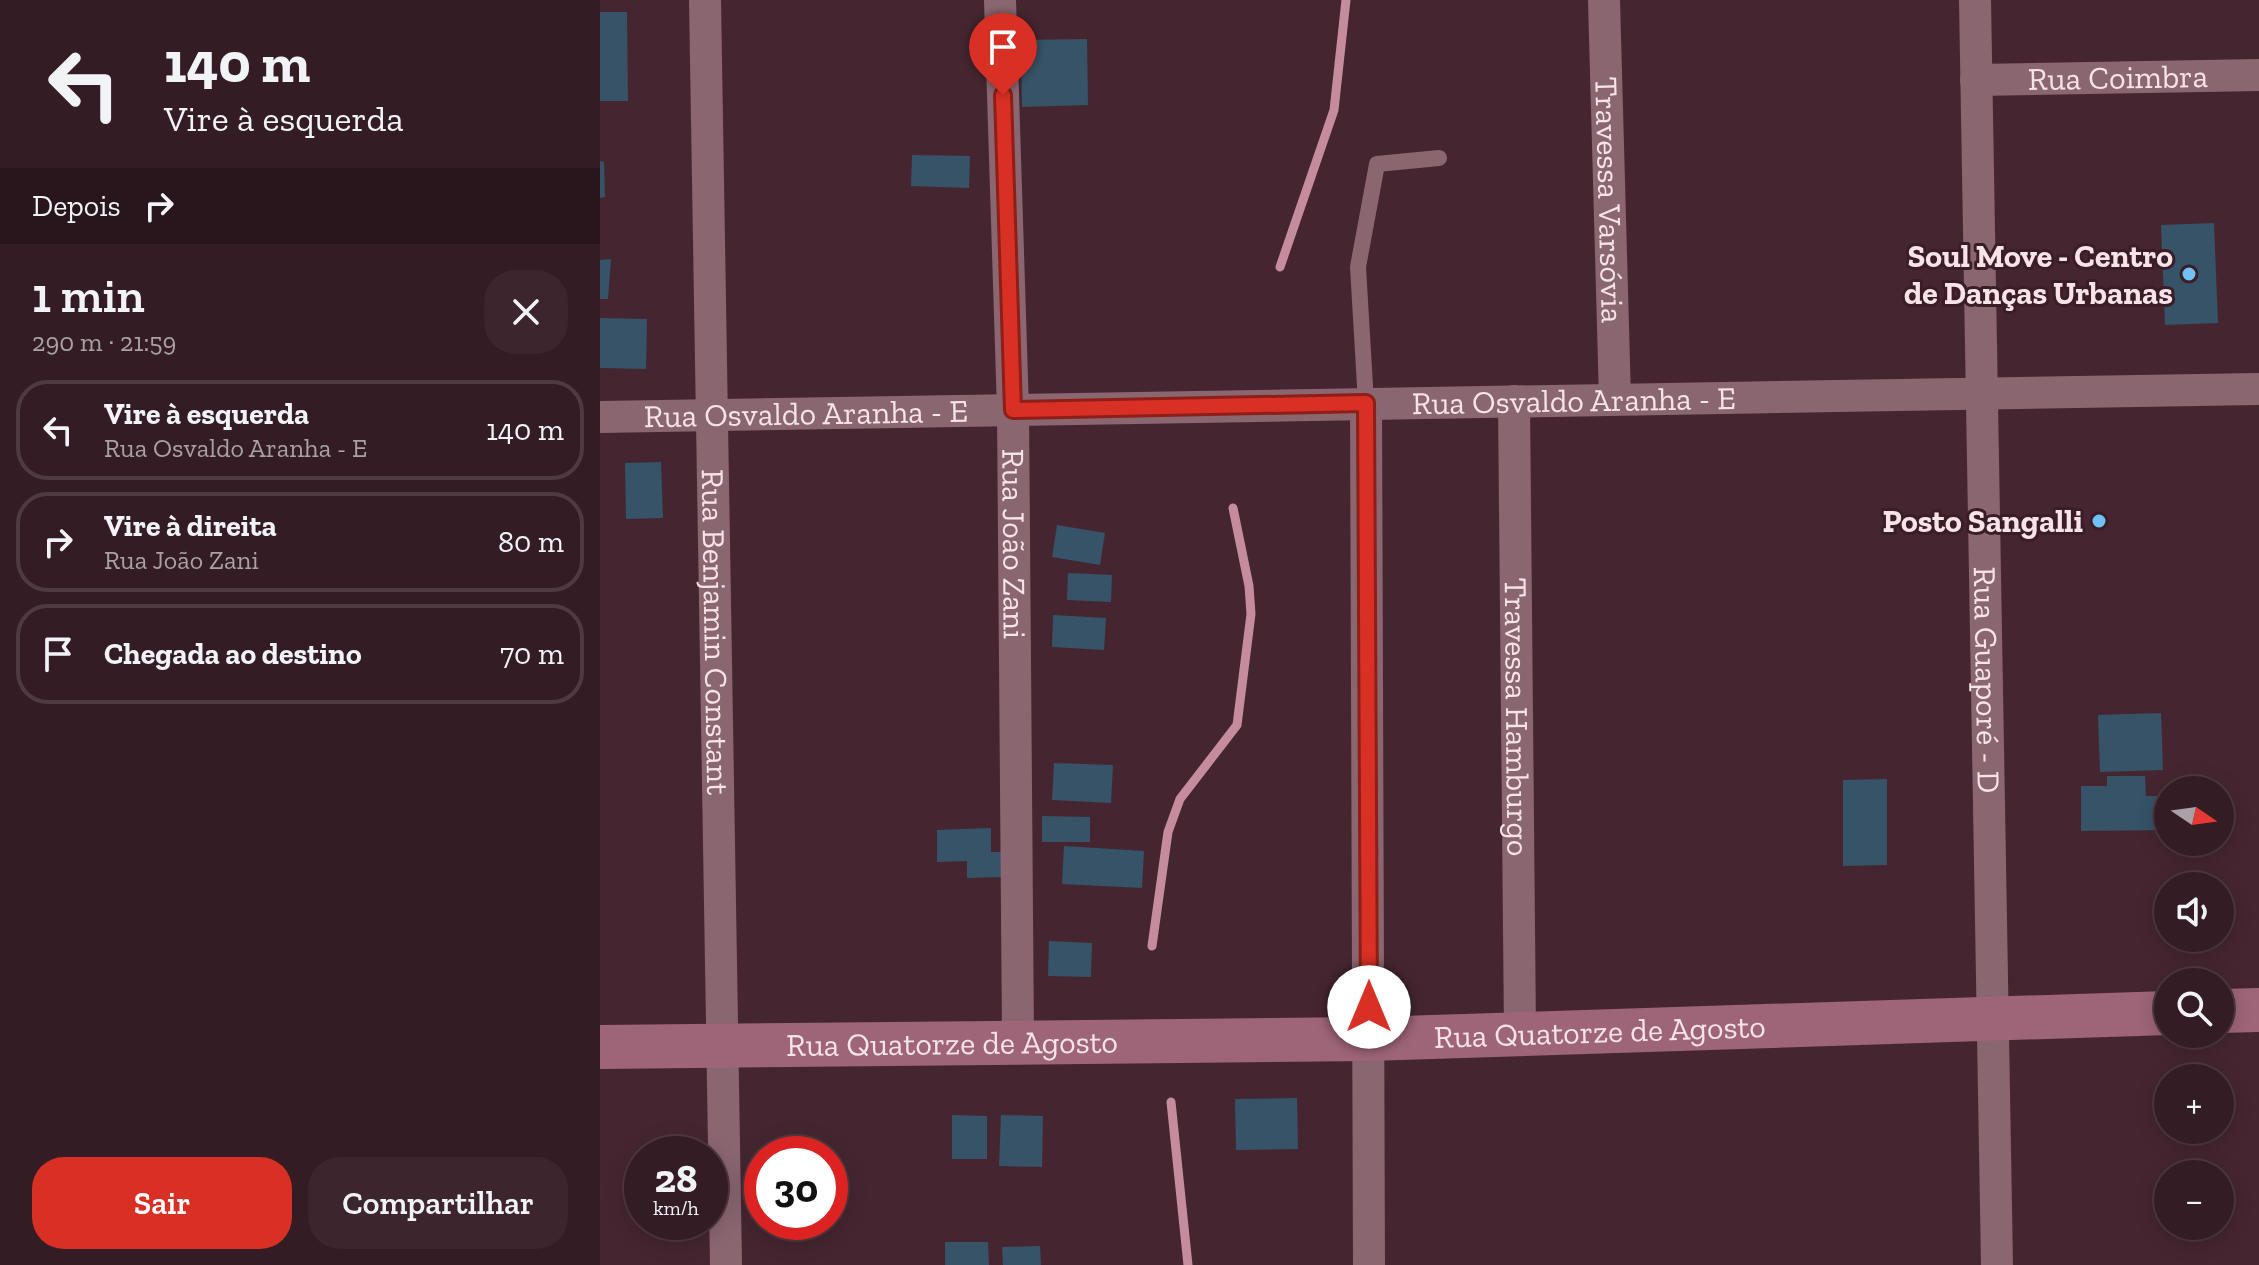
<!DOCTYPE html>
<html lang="pt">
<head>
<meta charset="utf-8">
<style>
  body { margin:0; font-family:"Zilla Slab",serif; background:#3c252c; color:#f1f3f6; height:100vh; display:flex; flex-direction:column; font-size:30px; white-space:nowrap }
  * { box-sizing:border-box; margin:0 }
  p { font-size:26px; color:#a9a1a6 }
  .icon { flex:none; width:44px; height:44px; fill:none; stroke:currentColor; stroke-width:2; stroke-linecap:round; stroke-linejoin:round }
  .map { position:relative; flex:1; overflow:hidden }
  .side { display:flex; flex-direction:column; background:#341c24; width:600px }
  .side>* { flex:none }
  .banner { background:#341c24; color:#f1f3f6; overflow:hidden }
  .needle { width:52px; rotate:103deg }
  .buttons { position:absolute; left:1554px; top:776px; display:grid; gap:16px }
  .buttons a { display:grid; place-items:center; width:80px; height:80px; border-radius:50%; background:#341c24; box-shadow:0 4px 20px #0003,0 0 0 2px #4e3a41; font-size:40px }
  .speed { position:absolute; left:24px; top:1136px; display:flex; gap:16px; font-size:40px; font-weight:700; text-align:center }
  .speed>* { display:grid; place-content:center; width:104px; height:104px; border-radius:50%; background:#341c24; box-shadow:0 4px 20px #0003,0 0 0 2px #4e3a41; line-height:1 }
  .speed small { font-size:20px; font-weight:400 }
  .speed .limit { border:12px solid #d22; background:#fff; color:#111 }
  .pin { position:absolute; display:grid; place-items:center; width:68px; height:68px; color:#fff; margin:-82px -34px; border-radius:50% 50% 50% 0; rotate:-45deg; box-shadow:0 0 8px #0007 }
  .pin .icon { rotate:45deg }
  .me { position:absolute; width:88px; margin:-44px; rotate:0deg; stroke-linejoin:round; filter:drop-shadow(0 0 6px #0008) }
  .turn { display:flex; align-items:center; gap:28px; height:168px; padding:0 32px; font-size:36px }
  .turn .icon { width:104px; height:104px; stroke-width:2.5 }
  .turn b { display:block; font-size:56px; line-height:68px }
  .then { display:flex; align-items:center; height:76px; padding:0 32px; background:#0003; gap:16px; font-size:30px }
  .round { display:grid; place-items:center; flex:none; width:84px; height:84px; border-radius:32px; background:#3c252c }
  .headline { display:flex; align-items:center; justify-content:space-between; height:136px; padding:0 32px }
  h1 { font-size:48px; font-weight:600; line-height:60px }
  .cta { display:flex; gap:16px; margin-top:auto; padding:16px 32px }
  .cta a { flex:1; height:92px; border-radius:32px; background:#d93025; color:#fff; font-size:32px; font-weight:600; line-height:92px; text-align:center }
  .cta a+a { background:#3c252c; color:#f1f3f6 }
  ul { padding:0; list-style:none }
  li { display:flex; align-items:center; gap:24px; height:100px; margin:0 16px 12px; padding:0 16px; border:4px solid #4e3a41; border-radius:32px }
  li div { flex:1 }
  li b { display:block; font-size:30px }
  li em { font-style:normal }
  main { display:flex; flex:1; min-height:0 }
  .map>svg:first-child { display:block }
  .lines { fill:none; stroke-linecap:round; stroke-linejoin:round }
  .stream { stroke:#c58c9e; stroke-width:9 }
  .building { fill:#365367 }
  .lane { stroke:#8a6671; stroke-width:16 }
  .street { stroke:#8a6671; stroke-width:32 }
  .secondary { stroke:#9e6578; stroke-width:44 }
  .route-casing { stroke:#8d1f18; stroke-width:20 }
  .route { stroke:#d93025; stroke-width:14 }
  .poi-dot { fill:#71c1f5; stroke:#3a1d26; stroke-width:3 }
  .labels { text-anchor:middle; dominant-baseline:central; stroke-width:6; stroke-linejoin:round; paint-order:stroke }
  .street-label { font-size:32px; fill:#f8e3e9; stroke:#3a1d26 }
  .poi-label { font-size:32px; font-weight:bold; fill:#f8e3e9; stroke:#3a1d26; text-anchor:end }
</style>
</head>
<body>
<main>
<section class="side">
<div class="banner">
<div class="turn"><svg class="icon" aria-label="left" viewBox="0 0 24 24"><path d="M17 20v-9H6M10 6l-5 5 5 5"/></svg><div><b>140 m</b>Vire à esquerda</div></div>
<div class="then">Depois<svg class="icon" aria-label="right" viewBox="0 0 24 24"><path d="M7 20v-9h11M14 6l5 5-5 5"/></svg></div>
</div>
<div class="headline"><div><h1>1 min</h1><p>290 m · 21:59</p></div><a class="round"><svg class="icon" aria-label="close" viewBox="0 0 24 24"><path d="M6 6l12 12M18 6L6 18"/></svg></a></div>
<ul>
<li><svg class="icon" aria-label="left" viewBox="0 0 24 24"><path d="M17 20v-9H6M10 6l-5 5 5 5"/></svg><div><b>Vire à esquerda</b><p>Rua Osvaldo Aranha - E</p></div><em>140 m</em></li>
<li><svg class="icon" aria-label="right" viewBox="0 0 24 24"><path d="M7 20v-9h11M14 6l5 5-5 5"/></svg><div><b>Vire à direita</b><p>Rua João Zani</p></div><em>80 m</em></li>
<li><svg class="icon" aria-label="arrive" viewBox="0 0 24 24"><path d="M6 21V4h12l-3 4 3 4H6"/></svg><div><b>Chegada ao destino</b></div><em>70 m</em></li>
</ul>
<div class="cta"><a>Sair</a><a>Compartilhar</a></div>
</section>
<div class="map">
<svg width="1659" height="1265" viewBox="0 0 1659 1265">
  <rect width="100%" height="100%" fill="#452630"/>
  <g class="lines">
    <g class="stream">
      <path d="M 680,267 L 734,110 L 746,0"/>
      <path d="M 552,946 L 568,832 L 580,799 L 637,725 L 651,614 L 649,586 L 633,508"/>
      <path d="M 571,1102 L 588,1265"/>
    </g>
  </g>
  <g class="building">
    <path d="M 0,12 L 27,12 L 28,101 L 0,101 Z"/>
    <path d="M 487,39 L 488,105 L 422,107 L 421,40 Z"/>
    <path d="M 312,155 L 370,156 L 369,188 L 311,186 Z"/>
    <path d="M 0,161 L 4,162 L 5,197 L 0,198 Z"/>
    <path d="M 1614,223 L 1618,323 L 1565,325 L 1561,225 Z"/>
    <path d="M 11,259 L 8,299 L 0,299 L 0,260 Z"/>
    <path d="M 0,318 L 47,319 L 46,369 L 0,368 Z"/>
    <path d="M 61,462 L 63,518 L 26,519 L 25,463 Z"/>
    <path d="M 457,525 L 505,533 L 500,565 L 452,557 Z"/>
    <path d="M 468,573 L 512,575 L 511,602 L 467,600 Z"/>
    <path d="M 453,615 L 506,618 L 504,650 L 452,647 Z"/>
    <path d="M 1561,713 L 1563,770 L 1500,772 L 1498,715 Z"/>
    <path d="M 454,763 L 513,765 L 511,803 L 452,800 Z"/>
    <path d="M 1507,776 L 1545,776 L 1546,796 L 1568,796 L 1568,830 L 1481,831 L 1481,786 L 1507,786 Z"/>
    <path d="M 1287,779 L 1287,865 L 1243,866 L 1243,780 Z"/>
    <path d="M 442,816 L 490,817 L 490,842 L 442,842 Z"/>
    <path d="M 391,828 L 391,852 L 401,852 L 401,877 L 367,878 L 367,861 L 337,862 L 337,830 Z"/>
    <path d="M 464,846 L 544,851 L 542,888 L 462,884 Z"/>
    <path d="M 449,941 L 492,943 L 491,977 L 448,976 Z"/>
    <path d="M 697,1098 L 698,1149 L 636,1150 L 635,1099 Z"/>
    <path d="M 352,1115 L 387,1116 L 387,1159 L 352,1159 Z"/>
    <path d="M 401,1115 L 443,1116 L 442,1167 L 399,1166 Z"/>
    <path d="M 345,1242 L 388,1242 L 389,1265 L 345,1265 Z"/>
    <path d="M 440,1246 L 441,1265 L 403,1265 L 402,1247 Z"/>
  </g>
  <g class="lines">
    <path class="lane" d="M 766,403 L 758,267 L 777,164 L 839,158"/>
    <g class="street">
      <path id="s1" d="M 105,0 L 126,1265"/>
      <path id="s2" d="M 400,0 L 413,410 L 418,1040"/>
      <path id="s3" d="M 1004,0 L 1015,399"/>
      <path id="s4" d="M 1375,0 L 1397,1265"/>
      <path id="s5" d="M 1376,80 L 1659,75"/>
      <path id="s6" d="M 914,401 L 920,1032"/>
      <path d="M 766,403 L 769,1265"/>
      <path id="s7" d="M 0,417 L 1659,389"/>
    </g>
    <g class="secondary">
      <path d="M 1620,1011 L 1659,1010"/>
      <path id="s8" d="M 0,1047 L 769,1039 L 1568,1013"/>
    </g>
  </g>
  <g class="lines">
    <defs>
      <path id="route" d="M 403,95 L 413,410 L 766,403 L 769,1007"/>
    </defs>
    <use href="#route" class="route-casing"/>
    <use href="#route" class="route"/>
  </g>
  <g class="poi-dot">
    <circle cx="1589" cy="274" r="8"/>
    <circle cx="1499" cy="521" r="8"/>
  </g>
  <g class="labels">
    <g class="street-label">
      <text stroke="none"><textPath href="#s5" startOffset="142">Rua Coimbra</textPath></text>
      <text stroke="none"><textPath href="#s3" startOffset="200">Travessa Varsóvia</textPath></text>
      <text stroke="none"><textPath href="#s7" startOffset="974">Rua Osvaldo Aranha - E</textPath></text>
      <text stroke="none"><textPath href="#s7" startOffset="206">Rua Osvaldo Aranha - E</textPath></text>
      <text stroke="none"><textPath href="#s2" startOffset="544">Rua João Zani</textPath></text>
      <text stroke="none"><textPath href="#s1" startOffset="632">Rua Benjamin Constant</textPath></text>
      <text stroke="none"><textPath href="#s4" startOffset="680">Rua Guaporé - D</textPath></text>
      <text stroke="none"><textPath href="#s6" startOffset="316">Travessa Hamburgo</textPath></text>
      <text stroke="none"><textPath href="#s8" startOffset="1000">Rua Quatorze de Agosto</textPath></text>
      <text stroke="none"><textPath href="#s8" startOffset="352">Rua Quatorze de Agosto</textPath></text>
    </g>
    <g class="poi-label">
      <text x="1573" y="256">Soul Move - Centro<tspan x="1573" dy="37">de Danças Urbanas</tspan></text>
      <text x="1483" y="521">Posto Sangalli</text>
    </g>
  </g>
</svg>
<div class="buttons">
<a><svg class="needle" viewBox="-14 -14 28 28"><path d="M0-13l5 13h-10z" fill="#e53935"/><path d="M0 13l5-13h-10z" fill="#a9a1a6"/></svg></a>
<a><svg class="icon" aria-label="sound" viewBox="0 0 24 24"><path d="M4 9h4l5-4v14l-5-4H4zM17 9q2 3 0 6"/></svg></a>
<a><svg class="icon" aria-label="search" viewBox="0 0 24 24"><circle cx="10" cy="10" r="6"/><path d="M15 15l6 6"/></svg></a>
<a>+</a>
<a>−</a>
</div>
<div class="speed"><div>28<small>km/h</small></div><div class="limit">30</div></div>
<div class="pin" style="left:403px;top:95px;background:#d93025"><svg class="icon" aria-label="arrive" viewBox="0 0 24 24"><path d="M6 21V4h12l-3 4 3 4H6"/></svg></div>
<svg class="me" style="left:769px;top:1007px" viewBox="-20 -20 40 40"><circle r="19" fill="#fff"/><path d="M0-13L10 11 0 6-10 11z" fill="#d93025"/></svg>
</div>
</main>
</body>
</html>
